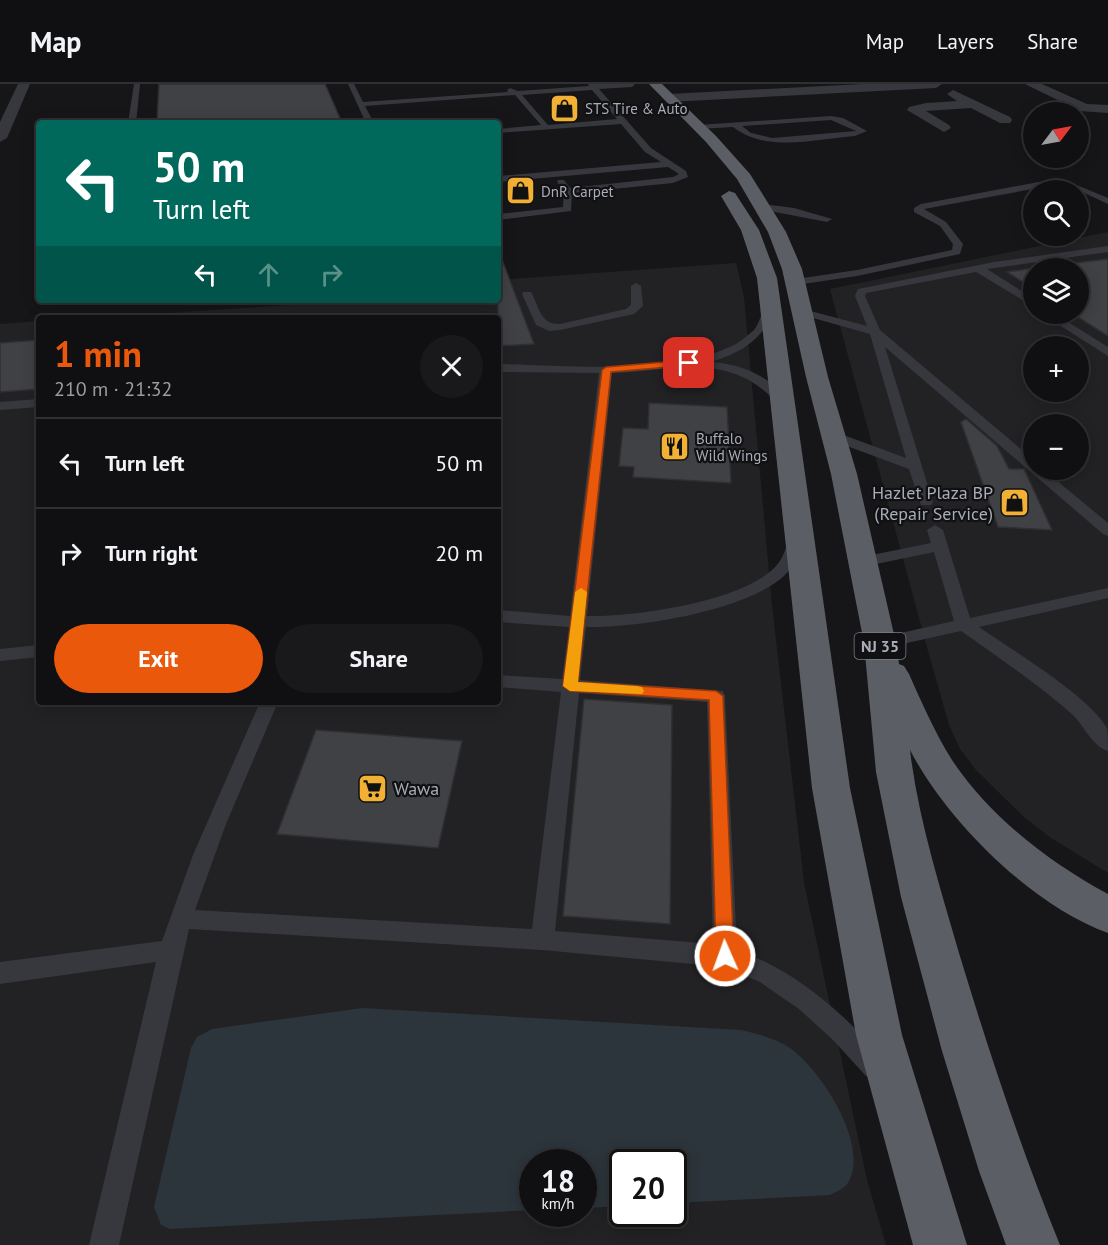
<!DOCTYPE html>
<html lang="en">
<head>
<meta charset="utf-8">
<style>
  body { margin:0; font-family:"PT Sans",sans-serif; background:#19191b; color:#f1f3f6; height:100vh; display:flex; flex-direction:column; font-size:22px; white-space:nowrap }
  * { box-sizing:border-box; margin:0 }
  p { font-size:20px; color:#9c9d9f }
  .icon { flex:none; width:33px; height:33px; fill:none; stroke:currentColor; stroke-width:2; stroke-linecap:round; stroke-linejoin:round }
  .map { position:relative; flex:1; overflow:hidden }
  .drawer { position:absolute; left:36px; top:231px; width:465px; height:390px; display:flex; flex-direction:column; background:#101012; border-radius:6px; box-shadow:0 3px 15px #0003,0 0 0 2px #303032 }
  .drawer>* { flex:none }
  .top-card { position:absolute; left:36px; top:36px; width:465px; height:183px; border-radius:6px; box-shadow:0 3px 15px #0003,0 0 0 2px #303032; background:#00695c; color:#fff; overflow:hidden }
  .needle { width:39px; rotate:58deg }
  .controls { position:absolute; left:1023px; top:18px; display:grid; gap:12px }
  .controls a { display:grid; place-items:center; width:66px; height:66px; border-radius:50%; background:#101012; box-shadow:0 3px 15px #0003,0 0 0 2px #303032; font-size:30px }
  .speed { position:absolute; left:519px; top:1065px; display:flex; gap:12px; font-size:30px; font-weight:700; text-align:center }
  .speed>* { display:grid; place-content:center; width:78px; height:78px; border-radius:50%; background:#101012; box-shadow:0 3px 15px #0003,0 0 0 2px #303032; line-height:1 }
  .speed small { font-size:15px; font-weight:400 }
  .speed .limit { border:3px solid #111; border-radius:9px; background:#fff; color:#111 }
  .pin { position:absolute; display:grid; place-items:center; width:51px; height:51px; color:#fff; margin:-26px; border-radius:12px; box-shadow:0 3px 9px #0006 }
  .me { position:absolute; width:66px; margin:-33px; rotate:358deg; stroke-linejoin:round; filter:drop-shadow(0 0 4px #0008) }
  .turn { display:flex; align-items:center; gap:21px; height:126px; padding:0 18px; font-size:27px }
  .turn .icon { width:78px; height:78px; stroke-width:2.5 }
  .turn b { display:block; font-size:42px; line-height:51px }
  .lanes { display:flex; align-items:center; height:57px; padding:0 18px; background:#0003; justify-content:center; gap:30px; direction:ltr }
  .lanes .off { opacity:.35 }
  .round { display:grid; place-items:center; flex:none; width:63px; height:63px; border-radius:32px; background:#19191b }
  .overview { display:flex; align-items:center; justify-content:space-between; height:102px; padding:0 18px }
  h1 { font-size:36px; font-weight:800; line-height:45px; color:#ea580c }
  .primary-button { display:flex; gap:12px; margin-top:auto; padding:12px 18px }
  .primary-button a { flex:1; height:69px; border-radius:36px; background:#ea580c; color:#fff; font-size:24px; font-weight:800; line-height:69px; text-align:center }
  .primary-button a+a { background:#19191b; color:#f1f3f6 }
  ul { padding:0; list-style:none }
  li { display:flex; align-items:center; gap:18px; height:90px; padding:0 18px; border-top:2px solid #303032 }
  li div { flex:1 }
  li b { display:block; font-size:22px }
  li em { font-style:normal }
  header { display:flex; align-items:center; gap:36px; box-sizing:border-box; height:84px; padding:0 30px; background:#101012; border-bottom:2px solid #303032 }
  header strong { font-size:28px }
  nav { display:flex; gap:33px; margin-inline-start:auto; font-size:21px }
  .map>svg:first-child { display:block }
  .built { fill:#222225; fill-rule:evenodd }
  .water { fill:#2c353c }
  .building { fill:#404145; stroke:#303034; stroke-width:1.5 }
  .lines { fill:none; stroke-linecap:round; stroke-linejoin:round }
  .service { fill:#37383d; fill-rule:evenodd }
  .minor { fill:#37383d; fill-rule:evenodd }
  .trunk { fill:#5b5e65; fill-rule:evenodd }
  .route { fill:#ea580c; stroke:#983908; stroke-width:1.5 }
  .slow { fill:#f59e0b }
  .labels { text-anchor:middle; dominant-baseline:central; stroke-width:4.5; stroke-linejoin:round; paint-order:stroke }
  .far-poi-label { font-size:15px; fill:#a8adb8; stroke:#111113; text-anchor:start }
  .shield { fill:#111113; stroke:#7b7e86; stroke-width:1.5 }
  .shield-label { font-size:16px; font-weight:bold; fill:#a8adb8 }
  .poi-label { font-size:18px; fill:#a8adb8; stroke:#111113; text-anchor:end }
</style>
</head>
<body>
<header>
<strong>Map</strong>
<nav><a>Map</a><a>Layers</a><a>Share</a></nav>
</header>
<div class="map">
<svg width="1108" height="1161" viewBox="0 0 1108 1161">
  <rect width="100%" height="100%" fill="#161618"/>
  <g class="built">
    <path d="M 1108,148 L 1108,789 L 1051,754 L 1024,733 L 976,686 L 960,665 L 949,641 L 928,567 L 830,205 ZM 1034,184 L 1078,184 L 1078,230 L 1034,230 ZM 1034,262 L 1078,262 L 1078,308 L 1034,308 ZM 1034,340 L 1078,340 L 1078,386 L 1034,386 Z"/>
    <path d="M 736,179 L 744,213 L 772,521 L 804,798 L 867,1096 L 886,1161 L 0,1161 L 0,240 L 39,237 L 39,618 L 498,618 L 498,234 L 91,234 L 367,216 L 498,216 L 498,196 ZM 532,1078 L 584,1078 L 584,1130 L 532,1130 ZM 622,1078 L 674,1078 L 674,1130 L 622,1130 Z"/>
  </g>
  <path class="water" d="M 362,924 L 741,946 C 757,950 776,954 790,964 C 820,985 869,1059 849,1097 C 845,1105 837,1107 830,1111 L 674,1119 L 674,1078 L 622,1078 L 622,1122 L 584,1124 L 584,1078 L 532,1078 L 532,1126 L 170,1145 L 161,1141 L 154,1123 L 191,964 L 197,953 L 212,945 Z"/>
  <g class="building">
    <path d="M 159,0 L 325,0 L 342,39 L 157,39 Z"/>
    <path d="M 498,173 L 501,173 L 534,260 L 498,262 Z"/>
    <path d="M 1108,175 L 1108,252 L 1073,230 L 1078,230 L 1078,184 L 1034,184 Z"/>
    <path d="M 1034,184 L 1034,205 L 1007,188 Z"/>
    <path d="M 39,256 L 39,305 L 0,308 L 0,259 Z"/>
    <path d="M 649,319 L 727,323 L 731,399 L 633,393 L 634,383 L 619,382 L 623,344 L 648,345 Z"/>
    <path d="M 966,335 L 997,362 L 1009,385 L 1024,385 L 1052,446 L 998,443 L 961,338 Z"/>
    <path d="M 584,615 L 672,621 L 670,840 L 563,832 Z"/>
    <path d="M 316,646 L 462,657 L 438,764 L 277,750 Z"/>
  </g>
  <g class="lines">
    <g class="service">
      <path d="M 134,0 L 140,0 L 136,39 L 128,39 Z"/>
      <path d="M 348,0 L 354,0 L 363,18 L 508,8 L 507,6 L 510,4 L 518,7 L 589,2 L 588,0 L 635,0 L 632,3 L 599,5 L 651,64 L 686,87 L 688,93 L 673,99 L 572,109 L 571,127 L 498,136 L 498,130 L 563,123 L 564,107 L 557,98 L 558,96 L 564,96 L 570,104 L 673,93 L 679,90 L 668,83 L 498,98 L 498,92 L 661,78 L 645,68 L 621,40 L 498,49 L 498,45 L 541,41 L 515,11 L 365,22 L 374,39 L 366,39 ZM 592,6 L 617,35 L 548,41 L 522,11 Z"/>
      <path d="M 831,32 L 843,34 L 867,47 L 855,52 C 816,55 766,69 733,43 L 698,45 L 694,43 L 698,41 ZM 831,36 L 856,47 L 772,54 L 751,49 L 742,42 Z"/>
      <path d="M 1049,96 L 1079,102 L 1108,114 L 1108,120 L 1078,106 L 1049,102 L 924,125 L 946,138 L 963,160 L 960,170 L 857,192 L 796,201 L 791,198 L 796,195 L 857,186 L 952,166 L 953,160 L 940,142 L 914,128 L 914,124 L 921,120 Z"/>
      <path d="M 763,120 L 794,124 L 832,135 L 827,138 L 760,125 L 758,123 Z"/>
      <path d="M 1108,162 L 1108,168 L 987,185 L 1034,215 L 1034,223 L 976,188 L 866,209 L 865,212 L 880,246 L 1034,376 L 1034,386 L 1044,386 L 1108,439 L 1108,452 L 1103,450 L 885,263 L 933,418 L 931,421 L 921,421 L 909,385 L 828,355 L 826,352 L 828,349 L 838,349 L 906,374 L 870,250 L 799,230 L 799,226 L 803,225 L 867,242 L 855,212 L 858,205 L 994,178 Z"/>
      <path d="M 636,199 L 641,202 L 643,222 L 634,230 L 560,246 L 549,247 L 536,241 L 522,210 L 523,208 L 531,208 C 539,222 540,241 560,240 L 626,225 L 631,221 L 631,202 Z"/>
      <path d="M 771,220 L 777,223 C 761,256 746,266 712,278 C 744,281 765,291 788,314 L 789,317 L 788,320 L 778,320 C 729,266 676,287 612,289 L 587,532 C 634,533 745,518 777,481 C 784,473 786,461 791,452 L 797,450 L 805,455 C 800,468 795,481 785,491 C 747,527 637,544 586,543 L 580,596 L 723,607 L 725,612 L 737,866 C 797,887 841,928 884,974 L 888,983 L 884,992 L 875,996 L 866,992 L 833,956 L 799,925 L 760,898 L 725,883 L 542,866 L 189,845 L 119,1161 L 89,1161 L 156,878 L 0,900 L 0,878 L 162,857 L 193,771 L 260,618 L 278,618 L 226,740 L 195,826 L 532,845 L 561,608 L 498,603 L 498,591 L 562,595 L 569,543 L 498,538 L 498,526 L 570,532 L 599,289 L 498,288 L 498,280 C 568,281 667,292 732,262 C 739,259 748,251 754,246 C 761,238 761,223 771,220 ZM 579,609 L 707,618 L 713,860 L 555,847 Z"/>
      <path d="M 1042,230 L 1055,230 L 1108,263 L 1108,272 Z"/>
      <path d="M 39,315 L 39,323 L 0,326 L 0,318 Z"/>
      <path d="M 935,441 L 943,446 L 970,534 L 1108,504 L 1108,514 L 979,543 C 1012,566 1088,611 1107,644 C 1108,650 1108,660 1108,667 C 1093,663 1084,642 1073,631 C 1038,600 999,574 961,547 L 880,565 L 874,563 L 871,559 L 874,555 L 954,537 L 934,468 L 862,483 L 854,478 L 862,473 L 931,459 L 927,446 Z"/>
      <path d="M 39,561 L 39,573 L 0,577 L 0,565 Z"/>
    </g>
    <g class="minor">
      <path d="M 18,0 L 30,0 L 7,54 L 0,58 L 0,38 Z"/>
      <path d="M 863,0 L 942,0 L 936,4 L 669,18 L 662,14 L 669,10 Z"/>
      <path d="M 1025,0 L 1042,0 L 1087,20 L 1108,21 L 1108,29 L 1080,27 Z"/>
      <path d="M 953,6 L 1010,33 L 1012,36 L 1010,39 L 1000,39 L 971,24 L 926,27 L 949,41 L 951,44 L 944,48 L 907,26 L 909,23 L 926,19 L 957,17 L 947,10 Z"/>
    </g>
    <g class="trunk">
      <path d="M 649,0 L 662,0 L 716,52 L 750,90 L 786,148 L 802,185 L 828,293 L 857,390 L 896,559 L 899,580 L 904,582 L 909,590 C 922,619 935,649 952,676 C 990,733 1049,778 1108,810 L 1108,849 C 1031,821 947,737 910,666 C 918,734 940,803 959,869 C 989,968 1021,1065 1060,1161 L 1006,1161 L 979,1087 L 942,967 L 901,813 L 876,688 L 864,559 L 831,390 L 806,293 L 782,185 L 768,148 L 737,95 L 706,58 Z"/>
      <path d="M 729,107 L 735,109 L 759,146 L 777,194 L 850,704 L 902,951 L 967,1161 L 913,1161 L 856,951 L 812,704 L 757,194 L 741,146 L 721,112 Z"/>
    </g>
  </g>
  <path class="route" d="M 689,276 L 693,277 L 693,281 L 611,288 L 578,598 L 716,607 L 723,612 L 734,872 L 731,877 L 725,879 L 718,877 L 716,872 L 709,616 L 570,607 L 563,602 L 602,286 L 606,283 Z"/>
  <path class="slow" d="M 581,504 L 587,508 L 578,598 L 637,602 L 642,603 L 644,607 L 642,610 L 570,607 L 563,602 L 575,508 Z"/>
  <defs>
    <symbol id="shop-square" viewBox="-11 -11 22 22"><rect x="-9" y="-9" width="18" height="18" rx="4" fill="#f2b134" stroke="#111113"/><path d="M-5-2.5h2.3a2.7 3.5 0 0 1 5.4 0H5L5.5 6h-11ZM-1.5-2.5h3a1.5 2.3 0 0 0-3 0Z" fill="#111"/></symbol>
    <symbol id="restaurant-square" viewBox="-11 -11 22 22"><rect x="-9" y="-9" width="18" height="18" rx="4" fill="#f2b134" stroke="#111113"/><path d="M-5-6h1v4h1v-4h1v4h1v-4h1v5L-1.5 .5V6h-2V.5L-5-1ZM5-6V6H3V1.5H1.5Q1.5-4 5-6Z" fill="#111"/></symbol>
    <symbol id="supermarket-square" viewBox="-11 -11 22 22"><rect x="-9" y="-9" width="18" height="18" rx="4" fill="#f2b134" stroke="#111113"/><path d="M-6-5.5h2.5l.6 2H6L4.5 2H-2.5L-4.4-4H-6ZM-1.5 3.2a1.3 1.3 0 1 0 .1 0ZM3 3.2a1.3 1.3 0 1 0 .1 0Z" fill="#111"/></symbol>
  </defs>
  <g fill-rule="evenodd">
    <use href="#shop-square" x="548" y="8" width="33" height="33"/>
    <use href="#shop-square" x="504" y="90" width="33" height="33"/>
    <use href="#restaurant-square" x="658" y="346" width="33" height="33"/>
    <use href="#shop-square" x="998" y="402" width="33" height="33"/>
    <use href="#supermarket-square" x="356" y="688" width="33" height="33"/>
  </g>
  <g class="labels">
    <g class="far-poi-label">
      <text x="585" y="24">STS Tire &amp; Auto</text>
      <text x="541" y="107">DnR Carpet</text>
      <text x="696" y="354">Buffalo<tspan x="696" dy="17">Wild Wings</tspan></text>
    </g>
    <rect class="shield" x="854.5" y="549" width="51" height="26" rx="4.5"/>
    <g class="shield-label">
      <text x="880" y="562">NJ 35</text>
    </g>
    <g class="poi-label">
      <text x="993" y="408">Hazlet Plaza BP<tspan x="993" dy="21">(Repair Service)</tspan></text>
      <text x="394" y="704" text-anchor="start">Wawa</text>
    </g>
  </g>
</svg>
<div class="controls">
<a><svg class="needle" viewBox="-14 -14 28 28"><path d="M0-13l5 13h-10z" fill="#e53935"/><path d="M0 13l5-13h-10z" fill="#9c9d9f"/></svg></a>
<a><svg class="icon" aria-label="search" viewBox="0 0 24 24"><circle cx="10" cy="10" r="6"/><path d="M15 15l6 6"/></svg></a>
<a><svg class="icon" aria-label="layers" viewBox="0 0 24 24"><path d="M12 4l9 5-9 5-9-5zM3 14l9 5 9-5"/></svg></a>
<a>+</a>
<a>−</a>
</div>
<div class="speed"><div>18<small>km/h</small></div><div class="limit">20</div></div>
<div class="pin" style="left:689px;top:279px;background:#d93025"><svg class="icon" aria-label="arrive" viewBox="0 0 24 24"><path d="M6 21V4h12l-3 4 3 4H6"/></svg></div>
<svg class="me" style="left:725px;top:872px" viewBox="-20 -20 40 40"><circle r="17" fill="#ea580c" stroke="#fff" stroke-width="3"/><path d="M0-11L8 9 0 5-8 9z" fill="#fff"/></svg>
<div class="top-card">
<div class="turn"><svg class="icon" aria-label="left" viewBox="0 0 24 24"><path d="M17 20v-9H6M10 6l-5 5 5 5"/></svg><div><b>50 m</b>Turn left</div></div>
<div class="lanes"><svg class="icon" aria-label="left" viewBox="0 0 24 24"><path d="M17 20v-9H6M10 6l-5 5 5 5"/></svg><svg class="icon off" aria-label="ahead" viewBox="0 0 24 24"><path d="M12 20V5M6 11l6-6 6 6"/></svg><svg class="icon off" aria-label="right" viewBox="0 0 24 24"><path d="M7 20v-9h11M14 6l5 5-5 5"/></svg></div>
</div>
<section class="drawer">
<div class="overview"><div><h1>1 min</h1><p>210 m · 21:32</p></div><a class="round"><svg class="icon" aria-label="close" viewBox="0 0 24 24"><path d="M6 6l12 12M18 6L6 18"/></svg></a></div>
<ul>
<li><svg class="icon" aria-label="left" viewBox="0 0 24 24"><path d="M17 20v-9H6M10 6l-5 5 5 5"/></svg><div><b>Turn left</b></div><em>50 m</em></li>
<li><svg class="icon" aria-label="right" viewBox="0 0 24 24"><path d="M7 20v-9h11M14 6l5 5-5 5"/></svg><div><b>Turn right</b></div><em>20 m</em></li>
</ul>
<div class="primary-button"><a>Exit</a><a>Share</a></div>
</section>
</div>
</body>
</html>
